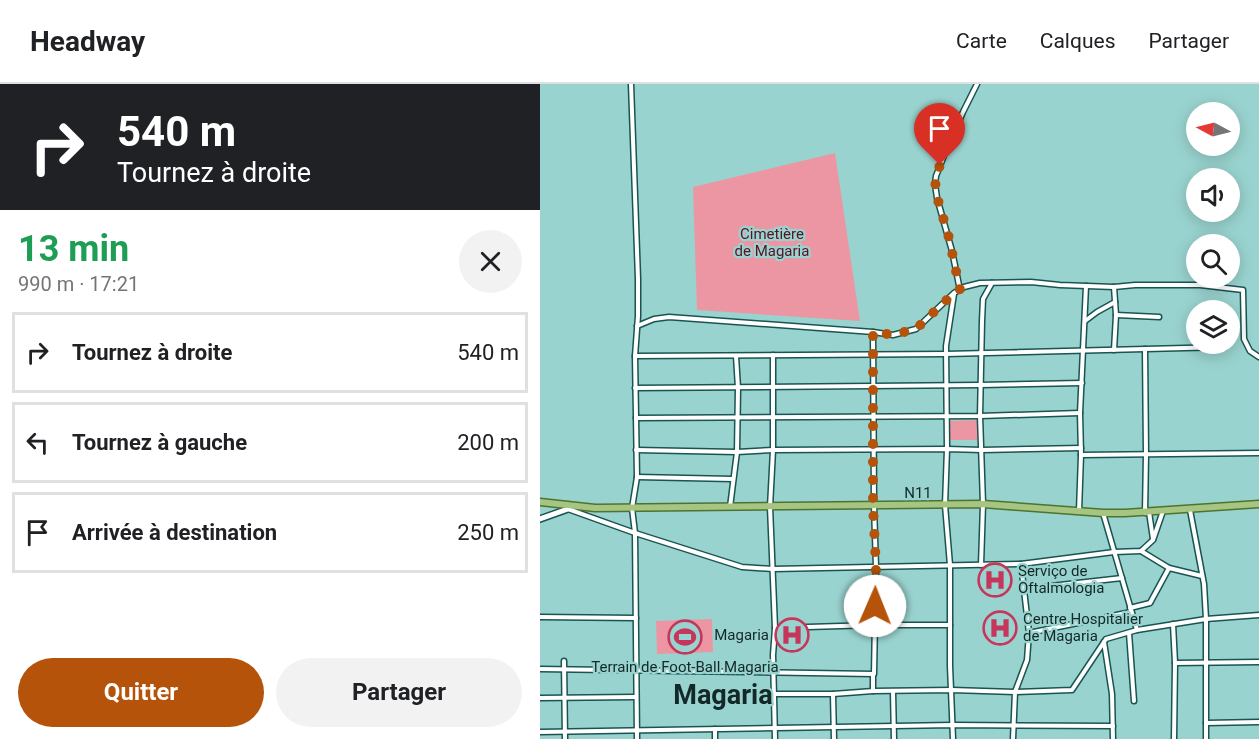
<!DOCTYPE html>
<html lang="fr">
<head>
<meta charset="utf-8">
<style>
  body { margin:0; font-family:Roboto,sans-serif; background:#f2f2f2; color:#202124; height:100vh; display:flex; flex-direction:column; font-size:22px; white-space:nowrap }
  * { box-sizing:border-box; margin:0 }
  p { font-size:20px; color:#757577 }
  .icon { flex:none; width:33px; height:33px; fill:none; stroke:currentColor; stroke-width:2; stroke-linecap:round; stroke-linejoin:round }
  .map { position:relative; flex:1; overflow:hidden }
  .sheet { display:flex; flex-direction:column; background:#fff; width:540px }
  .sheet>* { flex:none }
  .top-card { background:#202124; color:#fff; overflow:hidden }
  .needle { width:39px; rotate:277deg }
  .fabs { position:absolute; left:646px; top:18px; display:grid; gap:12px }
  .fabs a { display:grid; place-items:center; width:54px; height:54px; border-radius:50%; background:#fff; box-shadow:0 3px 15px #0003; font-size:30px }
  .pin { position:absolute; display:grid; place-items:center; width:51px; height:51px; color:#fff; margin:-62px -26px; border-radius:50% 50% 50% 0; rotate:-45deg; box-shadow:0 0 6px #0007 }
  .pin .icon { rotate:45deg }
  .me { position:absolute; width:66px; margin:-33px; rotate:1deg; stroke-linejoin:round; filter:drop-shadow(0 0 4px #0008) }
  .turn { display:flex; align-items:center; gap:21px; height:126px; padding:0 18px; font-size:27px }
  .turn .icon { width:78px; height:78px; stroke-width:2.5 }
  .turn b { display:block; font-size:42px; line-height:51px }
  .round { display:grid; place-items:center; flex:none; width:63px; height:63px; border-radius:32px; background:#f2f2f2 }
  .head { display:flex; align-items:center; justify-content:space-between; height:102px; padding:0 18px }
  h1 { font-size:36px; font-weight:700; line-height:45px; color:#1e9e55 }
  .cta { display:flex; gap:12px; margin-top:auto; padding:12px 18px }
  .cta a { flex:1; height:69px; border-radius:36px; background:#b45309; color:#fff; font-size:24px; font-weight:700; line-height:69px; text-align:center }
  .cta a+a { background:#f2f2f2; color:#202124 }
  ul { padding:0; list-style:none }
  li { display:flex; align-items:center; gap:18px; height:81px; margin:0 12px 9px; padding:0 6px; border:3px solid #e0e0e0; border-radius:0px }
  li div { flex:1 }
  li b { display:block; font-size:22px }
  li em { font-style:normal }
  header { display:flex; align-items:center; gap:36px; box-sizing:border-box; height:84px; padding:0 30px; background:#fff; border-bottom:2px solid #e0e0e0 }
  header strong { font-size:28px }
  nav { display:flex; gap:33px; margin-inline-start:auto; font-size:21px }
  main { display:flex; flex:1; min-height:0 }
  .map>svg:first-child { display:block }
  .green { fill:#ed96a3 }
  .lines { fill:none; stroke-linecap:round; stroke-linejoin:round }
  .minor-casing { stroke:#195451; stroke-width:7 }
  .secondary-casing { stroke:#195451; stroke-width:8 }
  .primary-casing { stroke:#4c742d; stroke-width:9 }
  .minor { stroke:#fff; stroke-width:4 }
  .secondary { stroke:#fff; stroke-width:5 }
  .primary { stroke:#a6c482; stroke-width:6 }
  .route { stroke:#b45309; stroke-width:10; stroke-dasharray:0 18 }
  .labels { text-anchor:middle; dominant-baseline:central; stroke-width:4.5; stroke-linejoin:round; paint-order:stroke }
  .park-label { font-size:15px; fill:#591224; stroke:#99d3cf }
  .street-label { font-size:15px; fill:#122928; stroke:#99d3cf }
  .poi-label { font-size:15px; fill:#122928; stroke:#99d3cf; text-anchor:start }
  .town-label { font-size:27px; font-weight:bold; fill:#122928; stroke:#99d3cf }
</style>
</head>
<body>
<header>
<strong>Headway</strong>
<nav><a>Carte</a><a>Calques</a><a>Partager</a></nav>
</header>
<main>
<section class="sheet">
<div class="top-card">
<div class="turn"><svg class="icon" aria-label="right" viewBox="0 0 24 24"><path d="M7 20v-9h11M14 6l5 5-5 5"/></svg><div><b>540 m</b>Tournez à droite</div></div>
</div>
<div class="head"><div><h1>13 min</h1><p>990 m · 17:21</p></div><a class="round"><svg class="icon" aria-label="close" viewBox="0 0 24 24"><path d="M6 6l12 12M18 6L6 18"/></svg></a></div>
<ul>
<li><svg class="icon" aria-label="right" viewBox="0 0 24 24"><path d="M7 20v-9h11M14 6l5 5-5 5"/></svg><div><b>Tournez à droite</b></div><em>540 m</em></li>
<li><svg class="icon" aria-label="left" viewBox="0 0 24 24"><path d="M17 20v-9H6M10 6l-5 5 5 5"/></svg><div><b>Tournez à gauche</b></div><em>200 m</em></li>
<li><svg class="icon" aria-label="arrive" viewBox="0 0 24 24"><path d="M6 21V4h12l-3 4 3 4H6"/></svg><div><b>Arrivée à destination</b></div><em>250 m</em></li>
</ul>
<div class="cta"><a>Quitter</a><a>Partager</a></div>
</section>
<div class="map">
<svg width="719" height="655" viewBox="0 0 719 655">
  <rect width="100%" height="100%" fill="#99d3cf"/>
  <g class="green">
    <path d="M 295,69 L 320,237 L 157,226 L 153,103 Z"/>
    <path d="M 439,336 L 439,356 L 410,356 L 410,337 Z"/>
    <path d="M 172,535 L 173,568 L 117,570 L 116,537 Z"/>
  </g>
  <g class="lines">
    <defs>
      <g id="minor">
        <path d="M 91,0 L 98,195 L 98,232 L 95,272 L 97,393 L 92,424 L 95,449 L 97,655"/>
        <path d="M 574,203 L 576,231 L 574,266"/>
        <path d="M 420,206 L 412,167 L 397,114 L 395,100 L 396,92 L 405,69 L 423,28 L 437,0"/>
        <path d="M 576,231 L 619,233"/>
        <path d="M 545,237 L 557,228 L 575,218"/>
        <path d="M 97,242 L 114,235 L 129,233 L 333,248 L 353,251 L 376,245 L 414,209 L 424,203 L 440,199 L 491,198 L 520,201 L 574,203 L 595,201 L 660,201 L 703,206 L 704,255 L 710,267 L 719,273"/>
        <path d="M 605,265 L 606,370 L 605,429"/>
        <path d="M 233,271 L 233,366 L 230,423 L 235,544 L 233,571 L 235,655"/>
        <path d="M 95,272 L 406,270 L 685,263"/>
        <path d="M 95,304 L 440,301 L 542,299"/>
        <path d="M 96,334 L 440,332 L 540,329"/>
        <path d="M 96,366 L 197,368 L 233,366 L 407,365 L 442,366 L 541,364"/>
        <path d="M 541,371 L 719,369"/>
        <path d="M 97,393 L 193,395"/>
        <path d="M 190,423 L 197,368 L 198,304 L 196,272"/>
        <path d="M 28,425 L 95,449 L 202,483 L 233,485 L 481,480 L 574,468 L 601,467 L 613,456 L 623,427"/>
        <path d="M 650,426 L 664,500 L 666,535 L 666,655"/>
        <path d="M 539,427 L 541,371 L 540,329 L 546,202"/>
        <path d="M 609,428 L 613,455"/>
        <path d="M 563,429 L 597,546 L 666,535 L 719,531"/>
        <path d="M 601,467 L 629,484"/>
        <path d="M 481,480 L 489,549 L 487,576 L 475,608 L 532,606 L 566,555 L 597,546"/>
        <path d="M 441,481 L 443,420 L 440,332 L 442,237 L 443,215 L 452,199"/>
        <path d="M 484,505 L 582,494"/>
        <path d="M 590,524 L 610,519 L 629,484 L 662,492"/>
        <path d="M 0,533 L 96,534"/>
        <path d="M 633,540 L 635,579 L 634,655"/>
        <path d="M 235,544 L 334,541 L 410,541"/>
        <path d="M 489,549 L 591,528"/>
        <path d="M 589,549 L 594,617"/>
        <path d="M 564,558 L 572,610 L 573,655"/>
        <path d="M 24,577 L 25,655"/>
        <path d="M 635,579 L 719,578"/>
        <path d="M 0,585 L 334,590 L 336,483 L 334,421 L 333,248"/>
        <path d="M 333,607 L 333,590"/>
        <path d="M 353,608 L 354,655"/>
        <path d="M 234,610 L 293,610 L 333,607 L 412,606 L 475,608 L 473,655"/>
        <path d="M 293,610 L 294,655"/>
        <path d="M 0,614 L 96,613"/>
        <path d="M 666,639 L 719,638"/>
        <path d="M 175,645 L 175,655"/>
        <path d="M 0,648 L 413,641 L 573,642"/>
        <path d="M 413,655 L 410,582 L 410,481 L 405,421 L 407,365 L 406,262 L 414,210"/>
      </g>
      <path id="secondary" d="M 0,435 L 28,425 L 31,422"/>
      <path id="primary" d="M 0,418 L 55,424 L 443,420 L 563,429 L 585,429 L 719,420"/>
    </defs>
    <use href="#minor" class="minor-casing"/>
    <use href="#secondary" class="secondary-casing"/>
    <use href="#primary" class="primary-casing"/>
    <use href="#minor" class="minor"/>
    <use href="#secondary" class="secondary"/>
    <use href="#primary" class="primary"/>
  </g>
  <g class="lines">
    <path class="route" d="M 335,522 L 336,483 L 333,421 L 333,248 L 353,251 L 376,245 L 414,209 L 420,206 L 409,154 L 395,106 L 396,93 L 400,81"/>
  </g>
  <defs>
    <symbol id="hospital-ring" viewBox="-11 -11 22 22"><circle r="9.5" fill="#99d3cf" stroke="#c6365a" stroke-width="1.5"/><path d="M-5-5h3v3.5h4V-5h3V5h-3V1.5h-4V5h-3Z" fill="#c6365a"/></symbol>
    <symbol id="stadium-ring" viewBox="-11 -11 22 22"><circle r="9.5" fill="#99d3cf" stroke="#c6365a" stroke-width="1.5"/><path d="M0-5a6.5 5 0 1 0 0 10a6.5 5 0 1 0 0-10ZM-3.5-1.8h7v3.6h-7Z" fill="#c6365a"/></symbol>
  </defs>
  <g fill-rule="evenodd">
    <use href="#hospital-ring" x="436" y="477" width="38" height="38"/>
    <use href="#hospital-ring" x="441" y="525" width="38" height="38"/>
    <use href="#hospital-ring" x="233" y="532" width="38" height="38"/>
    <use href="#stadium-ring" x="126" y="534" width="38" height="38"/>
  </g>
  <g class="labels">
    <g class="park-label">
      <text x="232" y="150">Cimetière<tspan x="232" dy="17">de Magaria</tspan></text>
    </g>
    <g class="street-label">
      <text x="378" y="409">N11</text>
    </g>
    <g class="poi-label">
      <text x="478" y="487">Serviço de<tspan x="478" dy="17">Oftalmologia</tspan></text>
      <text x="483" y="535">Centre Hospitalier<tspan x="483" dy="17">de Magaria</tspan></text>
      <text x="229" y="551" text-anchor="end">Magaria</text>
      <text x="145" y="583" text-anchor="middle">Terrain de Foot-Ball Magaria</text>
    </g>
    <g class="town-label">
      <text x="183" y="611">Magaria</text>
    </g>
  </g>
</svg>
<div class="fabs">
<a><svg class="needle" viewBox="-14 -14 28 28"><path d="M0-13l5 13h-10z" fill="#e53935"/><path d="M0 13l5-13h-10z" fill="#757577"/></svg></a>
<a><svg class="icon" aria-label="sound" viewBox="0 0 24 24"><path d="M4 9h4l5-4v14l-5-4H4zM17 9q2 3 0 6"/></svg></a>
<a><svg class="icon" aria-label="search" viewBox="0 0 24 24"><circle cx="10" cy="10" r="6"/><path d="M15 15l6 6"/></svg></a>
<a><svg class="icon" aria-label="layers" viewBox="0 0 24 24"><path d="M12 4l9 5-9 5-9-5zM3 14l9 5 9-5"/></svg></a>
</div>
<div class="pin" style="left:400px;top:81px;background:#d93025"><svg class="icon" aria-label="arrive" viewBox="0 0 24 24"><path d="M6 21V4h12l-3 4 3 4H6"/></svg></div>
<svg class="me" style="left:335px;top:522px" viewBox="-20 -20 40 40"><circle r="19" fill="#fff"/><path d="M0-13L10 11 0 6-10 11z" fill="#b45309"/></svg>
</div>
</main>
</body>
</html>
